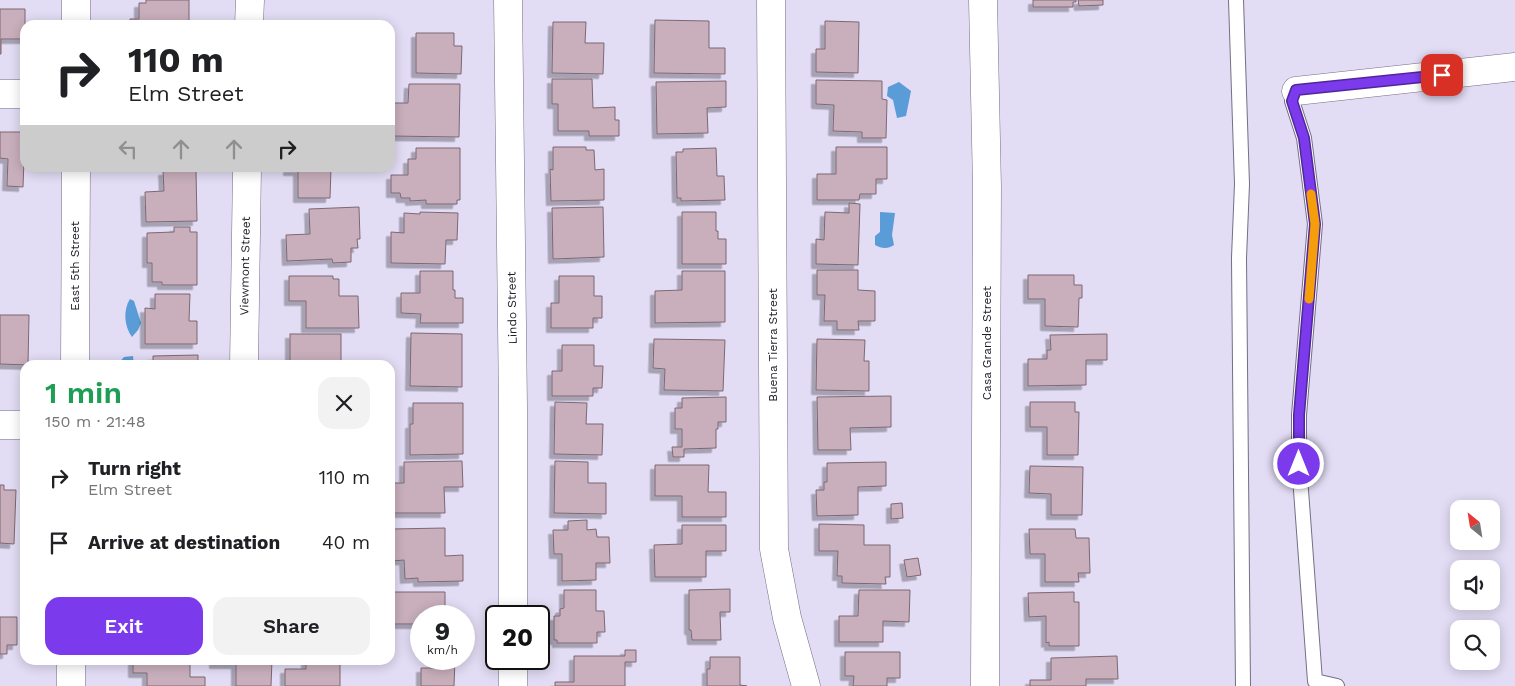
<!DOCTYPE html>
<html lang="en">
<head>
<meta charset="utf-8">
<style>
  body { margin:0; font-family:"Work Sans",sans-serif; background:#f2f2f2; color:#202124; height:100vh; display:flex; flex-direction:column; font-size:19px; white-space:nowrap }
  * { box-sizing:border-box; margin:0 }
  p { font-size:16px; color:#757577 }
  .icon { flex:none; width:28px; height:28px; fill:none; stroke:currentColor; stroke-width:2; stroke-linecap:round; stroke-linejoin:round }
  .map { position:relative; flex:1; overflow:hidden }
  .side { position:absolute; left:20px; top:360px; width:375px; height:305px; display:flex; flex-direction:column; background:#fff; border-radius:15px; box-shadow:0 2px 12px #0003 }
  .side>* { flex:none }
  .hud { position:absolute; left:20px; top:20px; width:375px; height:152px; border-radius:15px; box-shadow:0 2px 12px #0003; background:#fff; color:#202124; overflow:hidden }
  .needle { width:32px; rotate:330deg }
  .tools { position:absolute; left:1450px; top:500px; display:grid; gap:10px }
  .tools a { display:grid; place-items:center; width:50px; height:50px; border-radius:10px; background:#fff; box-shadow:0 2px 12px #0003; font-size:25px }
  .speed { position:absolute; left:410px; top:605px; display:flex; gap:10px; font-size:25px; font-weight:700; text-align:center }
  .speed>* { display:grid; place-content:center; width:65px; height:65px; border-radius:50%; background:#fff; box-shadow:0 2px 12px #0003; line-height:1 }
  .speed small { font-size:12px; font-weight:400 }
  .speed .limit { border:2px solid #111; border-radius:8px; background:#fff; color:#111 }
  .pin { position:absolute; display:grid; place-items:center; width:42px; height:42px; color:#fff; margin:-21px; border-radius:10px; box-shadow:0 2px 8px #0006 }
  .me { position:absolute; width:55px; margin:-28px; rotate:0deg; stroke-linejoin:round; filter:drop-shadow(0 0 4px #0008) }
  .turn { display:flex; align-items:center; gap:18px; height:105px; padding:0 25px; font-size:22px }
  .turn .icon { width:65px; height:65px; stroke-width:2.5 }
  .turn b { display:block; font-size:35px; line-height:42px }
  .lanes { display:flex; align-items:center; height:48px; padding:0 25px; background:#0003; justify-content:center; gap:25px; direction:ltr }
  .lanes .off { opacity:.35 }
  .round { display:grid; place-items:center; flex:none; width:52px; height:52px; border-radius:15px; background:#f2f2f2 }
  .summary { display:flex; align-items:center; justify-content:space-between; height:85px; padding:0 25px }
  h1 { font-size:30px; font-weight:600; line-height:38px; color:#1e9e55 }
  .primary-button { display:flex; gap:10px; margin-top:auto; padding:10px 25px }
  .primary-button a { flex:1; height:58px; border-radius:15px; background:#7c3aed; color:#fff; font-size:20px; font-weight:600; line-height:58px; text-align:center }
  .primary-button a+a { background:#f2f2f2; color:#202124 }
  ul { padding:0; list-style:none }
  li { display:flex; align-items:center; gap:15px; height:65px; padding:0 25px }
  li div { flex:1 }
  li b { display:block; font-size:19px }
  li em { font-style:normal }
  .map>svg:first-child { display:block }
  .water { fill:#599cd8 }
  .building { fill:#c8afbb; stroke:#7d6773; filter:url(#shadow) }
  .lines { fill:none; stroke-linecap:round; stroke-linejoin:round }
  .lane-casing { stroke:#756f85; stroke-width:16 }
  .street-casing { stroke:#756f85; stroke-width:29 }
  .secondary-casing { stroke:#756f85; stroke-width:29 }
  .lane { stroke:#fff; stroke-width:14 }
  .street { stroke:#fff; stroke-width:28 }
  .secondary { stroke:#fff; stroke-width:28 }
  .route-casing { stroke:#51269a; stroke-width:12 }
  .route { stroke:#7c3aed; stroke-width:9 }
  .slow { stroke:#f59e0b; stroke-width:9 }
  .labels { text-anchor:middle; dominant-baseline:central; stroke-width:4; stroke-linejoin:round; paint-order:stroke }
  .street-label { font-size:12px; fill:#201d26; stroke:#fff }
</style>
</head>
<body>
<div class="map">
<svg width="1515" height="686" viewBox="0 0 1515 686">
  <defs>
    <filter id="shadow"><feDropShadow dx="-4.5" dy="4.5" stdDeviation="0" flood-color="#0004"/></filter>
  </defs>
  <rect width="100%" height="100%" fill="#e2dcf4"/>
  <g class="water">
    <path d="M 899,82 L 911,91 L 906,116 L 897,118 L 893,100 L 887,96 L 888,87 Z"/>
    <path d="M 880,212 L 895,213 L 892,235 L 894,245 C 888,249 882,249 875,245 L 875,236 L 880,232 Z"/>
    <path d="M 130,299 L 134,301 L 141,323 L 138,330 L 132,337 C 124,326 123,310 130,299 Z"/>
    <path d="M 133,356 L 134,365 L 117,365 L 124,357 Z"/>
  </g>
  <g class="building">
    <path d="M 146,0 L 189,0 L 189,25 L 130,25 L 130,19 L 139,19 L 139,3 L 146,3 Z"/>
    <path d="M 1033,0 L 1076,0 L 1076,2 L 1073,2 L 1073,7 L 1033,7 Z"/>
    <path d="M 1078,0 L 1103,0 L 1103,5 L 1079,6 Z"/>
    <path d="M 0,9 L 25,9 L 25,39 L 1,39 L 1,54 L 0,54 Z"/>
    <path d="M 655,20 L 709,21 L 709,48 L 725,48 L 725,74 L 654,73 Z"/>
    <path d="M 825,21 L 859,22 L 858,73 L 816,72 L 816,49 L 825,49 Z"/>
    <path d="M 553,22 L 586,22 L 585,43 L 604,43 L 603,74 L 552,73 Z"/>
    <rect x="307" y="24" width="54" height="1"/>
    <path d="M 416,33 L 454,33 L 454,46 L 462,46 L 461,74 L 416,73 Z"/>
    <path d="M 552,79 L 592,79 L 593,108 L 615,107 L 615,120 L 619,120 L 619,136 L 589,136 L 589,131 L 558,131 L 558,104 L 552,104 Z"/>
    <path d="M 816,80 L 882,81 L 882,99 L 887,100 L 886,138 L 862,138 L 862,132 L 833,131 L 834,105 L 816,104 Z"/>
    <path d="M 726,81 L 726,107 L 707,108 L 708,133 L 657,134 L 656,82 Z"/>
    <path d="M 409,84 L 460,84 L 459,137 L 390,136 L 390,103 L 408,103 Z"/>
    <path d="M 0,132 L 25,132 L 23,187 L 7,186 L 8,159 L 0,158 Z"/>
    <path d="M 553,147 L 586,147 L 586,150 L 594,150 L 595,170 L 604,169 L 604,200 L 551,201 L 550,169 L 553,170 Z"/>
    <path d="M 836,147 L 887,147 L 887,179 L 876,179 L 876,194 L 860,194 L 859,200 L 817,200 L 817,174 L 836,174 Z"/>
    <path d="M 416,148 L 460,148 L 460,200 L 457,200 L 457,204 L 426,204 L 426,200 L 410,201 L 410,198 L 401,198 L 400,193 L 391,193 L 391,175 L 408,175 L 408,159 L 416,159 Z"/>
    <path d="M 716,148 L 717,176 L 724,176 L 725,200 L 681,201 L 681,198 L 677,198 L 676,152 L 683,152 L 683,149 Z"/>
    <path d="M 288,168 L 331,168 L 330,198 L 298,198 L 298,171 L 288,171 Z"/>
    <path d="M 196,170 L 197,221 L 146,222 L 145,192 L 164,191 L 163,171 Z"/>
    <path d="M 849,203 L 860,204 L 858,265 L 816,264 L 816,239 L 824,240 L 825,212 L 849,213 Z"/>
    <path d="M 359,207 L 360,239 L 357,239 L 358,248 L 351,248 L 351,262 L 333,263 L 332,259 L 287,261 L 286,235 L 310,234 L 309,209 Z"/>
    <path d="M 603,207 L 604,257 L 553,259 L 552,208 Z"/>
    <path d="M 420,212 L 458,213 L 457,240 L 446,240 L 445,264 L 391,263 L 391,232 L 404,233 L 404,213 L 420,214 Z"/>
    <path d="M 682,212 L 716,212 L 716,231 L 718,231 L 718,239 L 726,239 L 726,264 L 682,264 Z"/>
    <path d="M 174,227 L 190,227 L 190,232 L 197,232 L 197,285 L 162,285 L 162,282 L 152,282 L 152,263 L 147,263 L 147,233 L 174,232 Z"/>
    <path d="M 817,270 L 858,270 L 858,290 L 875,291 L 875,321 L 858,321 L 859,330 L 837,330 L 837,321 L 824,321 L 825,295 L 817,295 Z"/>
    <path d="M 420,271 L 453,271 L 453,290 L 455,290 L 455,298 L 463,298 L 463,323 L 420,323 L 421,314 L 401,313 L 401,293 L 420,293 Z"/>
    <path d="M 682,271 L 725,271 L 725,322 L 655,323 L 655,291 L 682,290 Z"/>
    <path d="M 1028,275 L 1074,275 L 1074,285 L 1082,285 L 1082,298 L 1079,298 L 1078,327 L 1045,326 L 1045,299 L 1028,299 Z"/>
    <path d="M 289,276 L 333,276 L 333,279 L 339,279 L 339,296 L 358,296 L 359,328 L 306,328 L 306,301 L 289,301 Z"/>
    <path d="M 559,276 L 594,276 L 594,296 L 602,296 L 602,318 L 593,318 L 593,328 L 551,328 L 551,303 L 559,303 Z"/>
    <path d="M 155,294 L 190,294 L 189,321 L 197,321 L 197,344 L 145,344 L 145,308 L 155,309 Z"/>
    <path d="M 0,315 L 29,315 L 28,365 L 0,364 Z"/>
    <path d="M 411,333 L 462,334 L 462,387 L 410,386 Z"/>
    <rect x="290" y="334" width="51" height="31"/>
    <path d="M 1107,334 L 1107,360 L 1086,360 L 1086,385 L 1028,386 L 1028,359 L 1047,359 L 1047,350 L 1051,350 L 1050,335 Z"/>
    <path d="M 654,339 L 725,340 L 723,391 L 664,390 L 665,369 L 653,368 Z"/>
    <path d="M 817,339 L 865,340 L 864,361 L 869,361 L 869,391 L 816,390 Z"/>
    <path d="M 562,345 L 594,345 L 594,366 L 603,366 L 602,388 L 593,388 L 593,396 L 552,396 L 552,371 L 562,371 Z"/>
    <path d="M 198,355 L 198,365 L 153,365 L 153,356 Z"/>
    <path d="M 891,396 L 891,427 L 850,428 L 851,450 L 818,450 L 817,397 Z"/>
    <path d="M 726,397 L 726,422 L 718,422 L 718,429 L 716,429 L 716,448 L 684,449 L 684,457 L 673,457 L 672,447 L 682,447 L 682,429 L 675,429 L 675,408 L 682,408 L 682,398 Z"/>
    <path d="M 555,402 L 587,403 L 586,424 L 603,424 L 602,455 L 554,454 Z"/>
    <path d="M 1030,402 L 1075,402 L 1075,412 L 1079,412 L 1078,455 L 1047,455 L 1047,427 L 1030,427 Z"/>
    <path d="M 413,403 L 463,403 L 463,454 L 410,455 L 410,424 L 413,424 Z"/>
    <path d="M 462,461 L 463,487 L 444,487 L 445,513 L 392,513 L 391,483 L 404,483 L 404,462 Z"/>
    <path d="M 555,461 L 588,462 L 588,483 L 606,483 L 606,514 L 554,513 Z"/>
    <path d="M 886,462 L 886,486 L 858,487 L 858,515 L 817,516 L 816,490 L 824,490 L 824,482 L 827,482 L 827,463 Z"/>
    <path d="M 655,465 L 709,465 L 708,492 L 726,492 L 726,517 L 682,517 L 682,496 L 655,496 Z"/>
    <path d="M 1030,466 L 1083,467 L 1082,515 L 1051,515 L 1051,494 L 1029,493 Z"/>
    <path d="M 0,485 L 4,485 L 4,490 L 16,490 L 14,544 L 0,543 Z"/>
    <path d="M 902,503 L 903,518 L 891,519 L 891,504 Z"/>
    <path d="M 587,520 L 587,530 L 596,529 L 597,537 L 609,537 L 610,563 L 596,563 L 596,580 L 562,581 L 562,554 L 554,554 L 553,530 L 568,530 L 568,521 Z"/>
    <path d="M 819,524 L 864,525 L 864,545 L 890,545 L 890,577 L 885,577 L 886,584 L 842,583 L 842,576 L 837,576 L 838,551 L 819,551 Z"/>
    <path d="M 682,525 L 726,525 L 726,551 L 706,551 L 706,577 L 655,577 L 654,545 L 682,544 Z"/>
    <path d="M 445,528 L 445,556 L 463,555 L 463,581 L 418,582 L 418,578 L 405,579 L 404,560 L 392,561 L 392,529 Z"/>
    <path d="M 1029,529 L 1075,529 L 1076,538 L 1089,538 L 1090,573 L 1078,573 L 1079,582 L 1045,582 L 1045,554 L 1030,554 Z"/>
    <path d="M 918,558 L 921,575 L 907,577 L 904,560 Z"/>
    <path d="M 730,589 L 730,612 L 720,612 L 721,640 L 692,640 L 691,630 L 689,630 L 689,590 Z"/>
    <path d="M 564,590 L 596,590 L 596,611 L 604,611 L 605,632 L 597,632 L 597,643 L 557,643 L 557,640 L 554,640 L 554,616 L 560,616 L 560,609 L 564,608 Z"/>
    <path d="M 859,590 L 910,590 L 909,622 L 883,621 L 883,642 L 839,642 L 839,616 L 858,616 Z"/>
    <path d="M 390,592 L 445,592 L 445,616 L 421,616 L 421,645 L 418,645 L 418,624 L 390,624 Z"/>
    <path d="M 1074,592 L 1074,602 L 1079,602 L 1079,646 L 1049,646 L 1049,642 L 1046,643 L 1046,616 L 1029,617 L 1028,593 Z"/>
    <path d="M 0,617 L 17,617 L 17,645 L 7,645 L 7,654 L 0,654 Z"/>
    <path d="M 625,650 L 636,650 L 636,662 L 625,662 L 625,686 L 555,686 L 555,682 L 574,682 L 574,656 L 625,656 Z"/>
    <path d="M 845,652 L 900,652 L 900,678 L 887,678 L 887,686 L 853,686 L 854,676 L 845,676 Z"/>
    <path d="M 1117,656 L 1118,679 L 1086,679 L 1086,686 L 1030,686 L 1030,680 L 1051,680 L 1051,658 Z"/>
    <path d="M 710,657 L 740,657 L 740,685 L 747,686 L 707,686 L 707,669 L 710,669 Z"/>
    <path d="M 435,659 L 455,659 L 454,686 L 421,686 L 421,668 L 435,668 Z"/>
    <path d="M 133,660 L 190,660 L 190,677 L 205,677 L 205,686 L 147,686 L 147,673 L 133,673 Z"/>
    <path d="M 214,660 L 272,660 L 271,686 L 236,686 L 236,664 L 214,664 Z"/>
    <path d="M 306,660 L 340,660 L 340,686 L 285,686 L 285,669 L 306,669 Z"/>
  </g>
  <g class="lines">
    <defs>
      <g id="lane">
        <path d="M 1236,0 L 1242,184 L 1239,258 L 1243,686"/>
        <path d="M 1296,91 L 1292,101 L 1304,138 L 1315,224 L 1299,415 L 1299,463 L 1315,681 L 1337,686"/>
      </g>
      <g id="street">
        <path d="M 508,0 L 513,407 L 513,616"/>
        <path d="M 771,0 L 774,549 L 787,618 L 806,686"/>
        <path d="M 983,0 L 987,187 L 985,686"/>
        <path d="M 249,25 L 250,0"/>
        <path d="M 1296,91 L 1515,67"/>
        <path d="M 0,94 L 25,94"/>
        <path d="M 244,365 L 247,168"/>
        <path d="M 0,425 L 25,425"/>
        <path d="M 513,686 L 513,659"/>
      </g>
      <g id="secondary">
        <path d="M 76,0 L 76,25"/>
        <path d="M 75,365 L 76,168"/>
        <path d="M 71,686 L 71,660"/>
      </g>
    </defs>
    <use href="#lane" class="lane-casing"/>
    <use href="#street" class="street-casing"/>
    <use href="#secondary" class="secondary-casing"/>
    <use href="#lane" class="lane"/>
    <use href="#street" class="street"/>
    <use href="#secondary" class="secondary"/>
  </g>
  <g class="lines">
    <defs>
      <path id="route" d="M 1299,464 L 1299,415 L 1315,224 L 1304,138 L 1292,101 L 1296,90 L 1442,75"/>
    </defs>
    <use href="#route" class="route-casing"/>
    <use href="#route" class="route"/>
    <path class="slow" d="M 1309,299 L 1315,224 L 1311,194"/>
  </g>
  <g class="labels">
    <g class="street-label">
      <text transform="translate(75 266) rotate(-90)">East 5th Street</text>
      <text transform="translate(245 266) rotate(-89)">Viewmont Street</text>
      <text transform="translate(512 308) rotate(-91)">Lindo Street</text>
      <text transform="translate(987 343) rotate(-90)">Casa Grande Street</text>
      <text transform="translate(773 345) rotate(-90)">Buena Tierra Street</text>
    </g>
  </g>
</svg>
<div class="tools">
<a><svg class="needle" viewBox="-14 -14 28 28"><path d="M0-13l5 13h-10z" fill="#e53935"/><path d="M0 13l5-13h-10z" fill="#757577"/></svg></a>
<a><svg class="icon" aria-label="sound" viewBox="0 0 24 24"><path d="M4 9h4l5-4v14l-5-4H4zM17 9q2 3 0 6"/></svg></a>
<a><svg class="icon" aria-label="search" viewBox="0 0 24 24"><circle cx="10" cy="10" r="6"/><path d="M15 15l6 6"/></svg></a>
</div>
<div class="speed"><div>9<small>km/h</small></div><div class="limit">20</div></div>
<div class="pin" style="left:1442px;top:75px;background:#d93025"><svg class="icon" aria-label="arrive" viewBox="0 0 24 24"><path d="M6 21V4h12l-3 4 3 4H6"/></svg></div>
<svg class="me" style="left:1299px;top:464px" viewBox="-20 -20 40 40"><circle r="17" fill="#7c3aed" stroke="#fff" stroke-width="3"/><path d="M0-11L8 9 0 5-8 9z" fill="#fff"/></svg>
<div class="hud">
<div class="turn"><svg class="icon" aria-label="right" viewBox="0 0 24 24"><path d="M7 20v-9h11M14 6l5 5-5 5"/></svg><div><b>110 m</b>Elm Street</div></div>
<div class="lanes"><svg class="icon off" aria-label="left" viewBox="0 0 24 24"><path d="M17 20v-9H6M10 6l-5 5 5 5"/></svg><svg class="icon off" aria-label="ahead" viewBox="0 0 24 24"><path d="M12 20V5M6 11l6-6 6 6"/></svg><svg class="icon off" aria-label="ahead" viewBox="0 0 24 24"><path d="M12 20V5M6 11l6-6 6 6"/></svg><svg class="icon" aria-label="right" viewBox="0 0 24 24"><path d="M7 20v-9h11M14 6l5 5-5 5"/></svg></div>
</div>
<section class="side">
<div class="summary"><div><h1>1 min</h1><p>150 m · 21:48</p></div><a class="round"><svg class="icon" aria-label="close" viewBox="0 0 24 24"><path d="M6 6l12 12M18 6L6 18"/></svg></a></div>
<ul>
<li><svg class="icon" aria-label="right" viewBox="0 0 24 24"><path d="M7 20v-9h11M14 6l5 5-5 5"/></svg><div><b>Turn right</b><p>Elm Street</p></div><em>110 m</em></li>
<li><svg class="icon" aria-label="arrive" viewBox="0 0 24 24"><path d="M6 21V4h12l-3 4 3 4H6"/></svg><div><b>Arrive at destination</b></div><em>40 m</em></li>
</ul>
<div class="primary-button"><a>Exit</a><a>Share</a></div>
</section>
</div>
</body>
</html>
